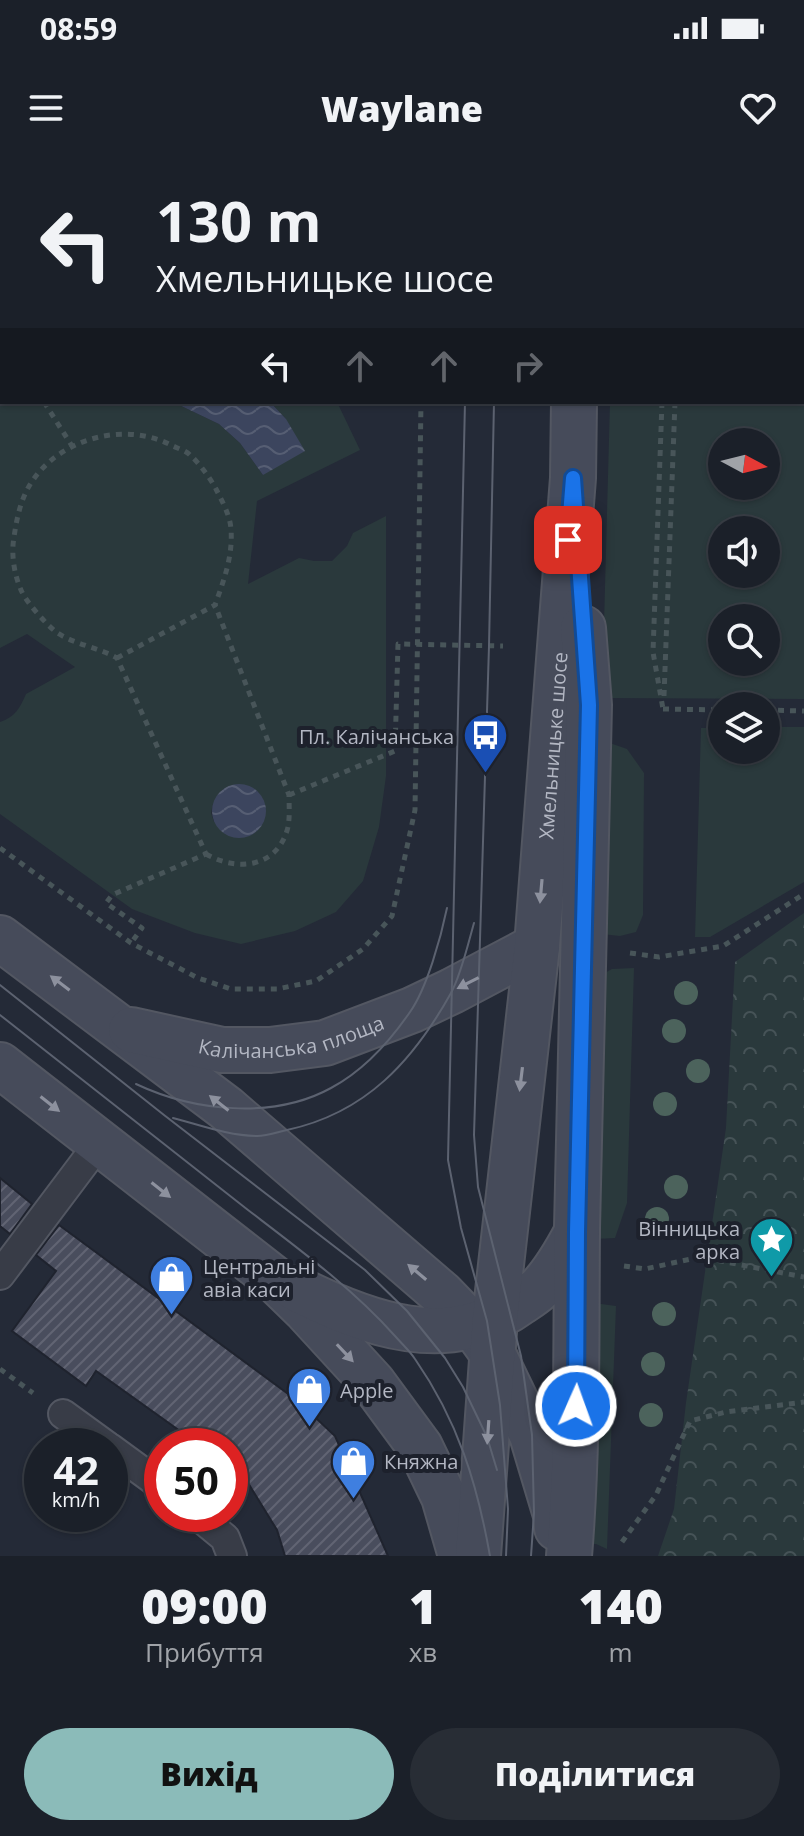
<!DOCTYPE html>
<html lang="uk">
<head>
<meta charset="utf-8">
<style>
  body { margin:0; font-family:"Open Sans",sans-serif; background:#282d35; color:#f1f3f6; height:100vh; display:flex; flex-direction:column; font-size:30px; white-space:nowrap }
  * { box-sizing:border-box; margin:0 }
  p { font-size:26px; color:#a0a3a8 }
  .icon { flex:none; width:44px; height:44px; fill:none; stroke:currentColor; stroke-width:2; stroke-linecap:round; stroke-linejoin:round }
  .map { position:relative; height:1396px; overflow:hidden }
  .drawer { display:flex; flex-direction:column; background:#1b2029; flex:1 }
  .drawer>* { flex:none }
  .banner { position:absolute; left:0px; top:0px; width:804px; height:244px; box-shadow:0 2px 6px #0004,0 0 0 2px #393e46; background:#1b2029; color:#f1f3f6; overflow:hidden }
  .needle { width:52px; rotate:97deg }
  .controls { position:absolute; left:708px; top:268px; display:grid; gap:16px }
  .controls a { display:grid; place-items:center; width:72px; height:72px; border-radius:50%; background:#1b2029; box-shadow:0 2px 6px #0004,0 0 0 2px #393e46; font-size:40px }
  .speed { position:absolute; left:24px; top:1268px; display:flex; gap:16px; font-size:40px; font-weight:700; text-align:center }
  .speed>* { display:grid; place-content:center; width:104px; height:104px; border-radius:50%; background:#1b2029; box-shadow:0 2px 6px #0004,0 0 0 2px #393e46; line-height:1 }
  .speed small { font-size:20px; font-weight:400 }
  .speed .limit { border:12px solid #d22; background:#fff; color:#111 }
  .pin { position:absolute; display:grid; place-items:center; width:68px; height:68px; color:#fff; margin:-34px; border-radius:16px; box-shadow:0 4px 12px #0006 }
  .me { position:absolute; width:88px; margin:-44px; rotate:2deg; stroke-linejoin:round; filter:drop-shadow(0 0 6px #0008) }
  .turn { display:flex; align-items:center; gap:28px; height:168px; padding:0 24px; font-size:36px }
  .turn .icon { width:104px; height:104px; stroke-width:2.5 }
  .turn b { display:block; font-size:56px; line-height:68px }
  .lanes { display:flex; align-items:center; height:76px; padding:0 24px; background:#0003; justify-content:center; gap:40px; direction:ltr }
  .lanes .off { opacity:.35 }
  .eta { display:flex; justify-content:space-evenly; align-items:center; height:136px; text-align:center }
  .eta b { font-size:48px; font-weight:800; line-height:56px }
  .cta { display:flex; gap:16px; margin-top:auto; padding:16px 24px }
  .cta a { flex:1; height:92px; border-radius:48px; background:#8bbbb9; color:#111; font-size:32px; font-weight:800; line-height:92px; text-align:center }
  .cta a+a { background:#282d35; color:#f1f3f6 }
  .status { display:flex; justify-content:space-between; align-items:center; height:56px; padding:0 40px; background:#1b2029; direction:ltr }
  .status svg { height:22px; fill:currentColor }
  header { display:flex; justify-content:space-between; align-items:center; height:104px; padding:0 24px; background:#1b2029; font-size:36px; font-weight:800 }
  .map>svg:first-child { display:block }
  .grass { fill:#2a393c; fill-rule:evenodd }
  .park { fill:url(#park-crowns) }
  .water { fill:url(#water-waves) }
  .building { fill:url(#building-hatch); stroke:#1f232e; stroke-width:2 }
  .lines { fill:none; stroke-linecap:round; stroke-linejoin:round }
  .lane-casing { stroke:#535762; stroke-width:32 }
  .secondary-casing { stroke:#535762; stroke-width:48 }
  .path { stroke:#485559; stroke-width:5; stroke-dasharray:6 6; stroke-linecap:butt }
  .lane { stroke:#383c47; stroke-width:28 }
  .secondary { stroke:#464b5a; stroke-width:44 }
  .tram { stroke:#5c6270; stroke-width:2 }
  .tree { fill:#4c635c }
  .oneway { fill:#8d919e }
  .route-casing { stroke:#114b97; stroke-width:20 }
  .route { stroke:#1a73e8; stroke-width:14 }
  .labels { text-anchor:middle; dominant-baseline:central; stroke-width:8; stroke-linejoin:round; paint-order:stroke }
  .poi-label { font-size:20px; fill:#b3b7c3; stroke:#1d212c; text-anchor:start }
  .street-label { font-size:20px; fill:#b3b7c3; stroke:#1d212c }
</style>
</head>
<body>
<div class="status"><b>08:59</b><svg viewBox="0 0 49 12"><path d="M0 12V9h3v3zM5 12V6h3v6zM10 12V3h3v9zM15 12V0h3v12zM26 1h20v11H26zM47 4h2v5h-2z"/></svg></div>
<header><svg class="icon" aria-label="menu" viewBox="0 0 24 24"><path d="M4 6h16M4 12h16M4 18h16"/></svg>Waylane<svg class="icon" aria-label="heart" viewBox="0 0 24 24"><path d="M12 20l-8-8c-3-5 5-10 8-4 3-6 11-1 8 4z"/></svg></header>
<div class="map">
<svg width="804" height="1396" viewBox="0 0 804 1396">
  <defs>
    <pattern id="park-crowns" width="20" height="18" patternUnits="userSpaceOnUse" patternTransform="scale(2)"><rect width="20" height="18" fill="#2a393c"/><path d="M2 6a3 3 0 1 1 6 0M12 15a3 3 0 1 1 6 0" fill="none" stroke="#465357"/></pattern>
    <pattern id="water-waves" width="16" height="10" patternUnits="userSpaceOnUse" patternTransform="scale(2)"><rect width="16" height="10" fill="#3c455e"/><path d="M0 5q4-4 8 0t8 0" fill="none" stroke="#565e73"/></pattern>
    <pattern id="building-hatch" width="6" height="6" patternUnits="userSpaceOnUse" patternTransform="scale(2)"><rect width="6" height="6" fill="#494d5d"/><path d="M-1 1l2-2M0 6l6-6M5 7l2-2" fill="none" stroke="#616473"/></pattern>
  </defs>
  <rect width="100%" height="100%" fill="#242a37"/>
  <g class="grass">
    <path d="M 617,0 L 804,0 L 804,539 L 602,538 L 610,242 L 802,242 L 802,2 L 617,2 ZM 722,282 L 766,282 L 766,326 L 722,326 ZM 722,370 L 766,370 L 766,414 L 722,414 ZM 722,458 L 766,458 L 766,502 L 722,502 Z"/>
    <path d="M 2,143 L 2,242 L 173,242 L 219,264 L 240,283 L 263,315 L 286,259 L 270,242 L 337,242 L 360,290 L 257,341 L 248,424 L 299,398 L 314,401 L 332,401 L 347,386 L 353,373 L 386,356 L 386,616 L 379,667 L 363,721 L 336,752 L 295,771 L 241,784 L 195,773 L 132,749 L 0,654 L 0,562 C 15,557 20,548 26,534 L 75,507 L 27,474 L 0,488 L 0,144 ZM 258,632 C 267,644 267,654 260,667 L 214,662 L 211,653 L 213,644 Z"/>
    <path d="M 766,567 L 804,567 L 804,722 L 710,777 L 695,777 L 701,568 L 722,568 L 722,590 L 766,590 Z"/>
    <path d="M 607,582 L 627,589 L 644,613 L 643,755 L 636,772 L 620,776 L 602,774 Z"/>
    <path d="M 634,808 L 627,1043 L 615,1078 L 595,1079 L 603,814 L 612,809 Z"/>
    <path d="M 594,1143 L 616,1146 L 607,1389 L 596,1384 L 589,1384 Z"/>
  </g>
  <path class="park" d="M 804,753 L 804,1396 L 658,1396 L 674,1349 L 686,1243 L 726,968 L 735,802 Z"/>
  <g class="water">
    <path d="M 173,242 L 270,242 L 286,259 L 305,291 L 263,315 L 240,283 L 219,264 Z"/>
    <circle cx="239" cy="651" r="27"/>
  </g>
  <g class="building">
    <path d="M 0,1018 L 32,1044 L 10,1074 L 0,1066 Z"/>
    <path d="M 59,1065 L 299,1242 L 335,1276 L 388,1396 L 285,1396 L 277,1370 L 245,1318 L 230,1307 L 230,1286 L 201,1286 L 96,1211 L 86,1226 L 12,1171 L 56,1111 L 36,1095 Z"/>
  </g>
  <g class="lines">
    <defs>
      <g id="lane">
        <path d="M 170,0 L 171,2"/>
        <path d="M 0,150 L 2,149"/>
        <path d="M 0,1115 L 100,982"/>
        <path d="M 63,1254 L 107,1286"/>
        <path d="M 110,1288 L 162,1326"/>
        <path d="M 196,1354 L 225,1378 L 232,1396"/>
      </g>
      <g id="secondary">
        <path d="M 579,2 L 579,0"/>
        <path d="M 0,778 L 226,948 L 442,1134 L 473,1166 L 493,1194 L 532,1275 L 556,1355 L 557,1368"/>
        <path id="s1" d="M 131,870 L 222,890 L 270,890 L 325,883 L 412,850 L 452,831 L 537,786"/>
        <path d="M 0,905 L 272,1117 L 306,1150 L 373,1223 L 420,1287 L 444,1337 L 461,1396"/>
        <path d="M 295,1128 C 367,1164 449,1195 521,1142 C 527,1138 535,1133 540,1128 C 555,1112 567,1091 577,1072"/>
        <path id="s2" d="M 478,1396 L 495,1158 L 537,786 L 573,318 L 574,242"/>
        <path d="M 569,1396 C 578,1287 576,1177 577,1068 C 580,894 585,720 589,545 L 583,468"/>
      </g>
    </defs>
    <use href="#lane" class="lane-casing"/>
    <use href="#secondary" class="secondary-casing"/>
    <g class="path">
      <path d="M 419,2 L 419,0"/>
      <path d="M 670,2 L 670,0"/>
      <path d="M 683,2 L 683,0"/>
      <path d="M 44,242 L 72,286"/>
      <path d="M 662,242 L 653,492 L 663,549"/>
      <path d="M 117,498 L 215,445 C 224,420 233,396 231,369 C 230,355 222,341 216,329 C 210,318 200,304 190,295 C 185,290 176,288 169,284 C 124,262 62,278 33,320 C 21,337 17,357 14,377 C 11,394 14,414 21,430 C 26,442 46,464 56,472 C 75,485 98,487 117,498 L 206,694 L 112,735 L 106,743 L 142,768 L 131,783"/>
      <path d="M 664,536 L 675,242"/>
      <path d="M 663,549 L 722,550"/>
      <path d="M 766,550 L 804,551"/>
      <path d="M 289,635 L 395,591 L 398,484 L 503,486"/>
      <path d="M 0,688 L 131,783 L 198,818 L 231,829 L 277,829 L 316,821 L 363,789 L 392,756 L 415,650 L 421,242"/>
      <path d="M 206,694 C 237,712 278,708 288,667 C 290,656 289,645 289,635 L 215,445"/>
      <path d="M 630,793 L 659,797 L 723,786 L 804,734"/>
      <path d="M 624,1106 L 645,1109 L 700,1097 L 804,1117"/>
      <path d="M 0,1209 L 33,1233"/>
      <path d="M 622,1382 L 656,1335 L 690,1261 L 726,1252 L 804,1242"/>
    </g>
    <use href="#lane" class="lane"/>
    <use href="#secondary" class="secondary"/>
    <g class="tram">
      <path d="M 469,2 L 469,0"/>
      <path d="M 498,2 L 498,0"/>
      <path d="M 465,242 L 448,1000 L 461,1068 L 487,1161 L 500,1245 L 508,1349 L 506,1396"/>
      <path d="M 494,242 L 489,486 L 474,975 L 478,1027 L 521,1196 L 532,1275 L 534,1353 L 531,1396"/>
      <path d="M 0,825 L 164,955 L 365,1110 L 407,1151 L 445,1198 L 463,1227 L 487,1277 L 497,1310"/>
      <path d="M 0,855 C 82,920 165,985 248,1050 C 299,1089 352,1128 395,1176 C 402,1184 410,1191 415,1199 C 458,1261 477,1323 490,1396"/>
      <path d="M 136,924 C 193,951 273,960 331,928 C 363,911 390,881 410,852 C 427,828 441,777 447,748"/>
      <path d="M 173,958 C 200,965 229,976 257,976 C 267,976 278,972 287,970 C 366,953 413,901 451,833 C 461,815 468,784 474,763"/>
    </g>
  </g>
  <g class="tree">
    <circle cx="686" cy="833" r="12"/>
    <circle cx="674" cy="871" r="12"/>
    <circle cx="698" cy="911" r="12"/>
    <circle cx="665" cy="944" r="12"/>
    <circle cx="676" cy="1027" r="12"/>
    <circle cx="657" cy="1059" r="12"/>
    <circle cx="664" cy="1154" r="12"/>
    <circle cx="653" cy="1204" r="12"/>
    <circle cx="651" cy="1255" r="12"/>
  </g>
  <defs><path id="oneway-solid" d="M-6-.8H1V-3.2L6.5 0L1 3.2V.8H-6Z" transform="scale(2)"/></defs>
  <g class="oneway">
    <use href="#oneway-solid" transform="translate(541 731) rotate(95)"/>
    <use href="#oneway-solid" transform="translate(60 823) rotate(-143)"/>
    <use href="#oneway-solid" transform="translate(468 823) rotate(153)"/>
    <use href="#oneway-solid" transform="translate(521 919) rotate(97)"/>
    <use href="#oneway-solid" transform="translate(219 943) rotate(-142)"/>
    <use href="#oneway-solid" transform="translate(50 944) rotate(38)"/>
    <use href="#oneway-solid" transform="translate(161 1030) rotate(38)"/>
    <use href="#oneway-solid" transform="translate(417 1112) rotate(-140)"/>
    <use href="#oneway-solid" transform="translate(345 1193) rotate(47)"/>
    <use href="#oneway-solid" transform="translate(488 1272) rotate(94)"/>
  </g>
  <g class="lines">
    <defs>
      <path id="route" d="M 568,380 L 573,318 L 589,545 L 577,1072 L 576,1246"/>
    </defs>
    <use href="#route" class="route-casing"/>
    <use href="#route" class="route"/>
  </g>
  <defs>
    <symbol id="bus-pin" viewBox="-11 -11 22 30"><path d="M0 17L-7.5 6A9.5 9.5 0 1 1 7.5 6Z" fill="#1a4fb4" stroke="#1d212c"/><path d="M-5-6H5V4H4V6H2V4H-2V6H-4V4H-5ZM-3.5-4V0h7V-4ZM-3.5 1.2v1.5H-2V1.2ZM2 1.2v1.5H3.5V1.2Z" fill="#fff"/></symbol>
    <symbol id="sight-pin" viewBox="-11 -11 22 30"><path d="M0 17L-7.5 6A9.5 9.5 0 1 1 7.5 6Z" fill="#0f9aa8" stroke="#1d212c"/><path d="M0-6L1.8-2.2L6-1.7L2.9 1.2L3.7 5.4L0 3.3L-3.7 5.4L-2.9 1.2L-6-1.7L-1.8-2.2Z" fill="#fff"/></symbol>
    <symbol id="shop-pin" viewBox="-11 -11 22 30"><path d="M0 17L-7.5 6A9.5 9.5 0 1 1 7.5 6Z" fill="#3f7fe0" stroke="#1d212c"/><path d="M-5-2.5h2.3a2.7 3.5 0 0 1 5.4 0H5L5.5 6h-11ZM-1.5-2.5h3a1.5 2.3 0 0 0-3 0Z" fill="#fff"/></symbol>
  </defs>
  <g fill-rule="evenodd">
    <use href="#bus-pin" x="460" y="550" width="51" height="69"/>
    <use href="#sight-pin" x="746" y="1054" width="51" height="69"/>
    <use href="#shop-pin" x="146" y="1092" width="51" height="69"/>
    <use href="#shop-pin" x="284" y="1204" width="51" height="69"/>
    <use href="#shop-pin" x="328" y="1276" width="51" height="69"/>
  </g>
  <g class="labels">
    <g class="poi-label">
      <text x="454" y="576" text-anchor="end">Пл. Калічанська</text>
      <text x="740" y="1068" text-anchor="end">Вінницька<tspan x="740" dy="23">арка</tspan></text>
      <text x="203" y="1106">Центральні<tspan x="203" dy="23">авіа каси</tspan></text>
      <text x="340" y="1230">Apple</text>
      <text x="384" y="1301">Княжна</text>
    </g>
    <g class="street-label">
      <text stroke="none"><textPath href="#s2" startOffset="814">Хмельницьке шосе</textPath></text>
      <text stroke="none"><textPath href="#s1" startOffset="164">Калічанська площа</textPath></text>
    </g>
  </g>
</svg>
<div class="controls">
<a><svg class="needle" viewBox="-14 -14 28 28"><path d="M0-13l5 13h-10z" fill="#e53935"/><path d="M0 13l5-13h-10z" fill="#a0a3a8"/></svg></a>
<a><svg class="icon" aria-label="sound" viewBox="0 0 24 24"><path d="M4 9h4l5-4v14l-5-4H4zM17 9q2 3 0 6"/></svg></a>
<a><svg class="icon" aria-label="search" viewBox="0 0 24 24"><circle cx="10" cy="10" r="6"/><path d="M15 15l6 6"/></svg></a>
<a><svg class="icon" aria-label="layers" viewBox="0 0 24 24"><path d="M12 4l9 5-9 5-9-5zM3 14l9 5 9-5"/></svg></a>
</div>
<div class="speed"><div>42<small>km/h</small></div><div class="limit">50</div></div>
<div class="pin" style="left:568px;top:380px;background:#d93025"><svg class="icon" aria-label="arrive" viewBox="0 0 24 24"><path d="M6 21V4h12l-3 4 3 4H6"/></svg></div>
<svg class="me" style="left:576px;top:1246px" viewBox="-20 -20 40 40"><circle r="17" fill="#1a73e8" stroke="#fff" stroke-width="3"/><path d="M0-11L8 9 0 5-8 9z" fill="#fff"/></svg>
<div class="banner">
<div class="turn"><svg class="icon" aria-label="left" viewBox="0 0 24 24"><path d="M17 20v-9H6M10 6l-5 5 5 5"/></svg><div><b>130 m</b>Хмельницьке шосе</div></div>
<div class="lanes"><svg class="icon" aria-label="left" viewBox="0 0 24 24"><path d="M17 20v-9H6M10 6l-5 5 5 5"/></svg><svg class="icon off" aria-label="ahead" viewBox="0 0 24 24"><path d="M12 20V5M6 11l6-6 6 6"/></svg><svg class="icon off" aria-label="ahead" viewBox="0 0 24 24"><path d="M12 20V5M6 11l6-6 6 6"/></svg><svg class="icon off" aria-label="right" viewBox="0 0 24 24"><path d="M7 20v-9h11M14 6l5 5-5 5"/></svg></div>
</div>
</div>
<section class="drawer">
<div class="eta">
<div><b>09:00</b><p>Прибуття</p></div>
<div><b>1</b><p>хв</p></div>
<div><b>140</b><p>m</p></div>
</div>
<div class="cta"><a>Вихід</a><a>Поділитися</a></div>
</section>
</body>
</html>
